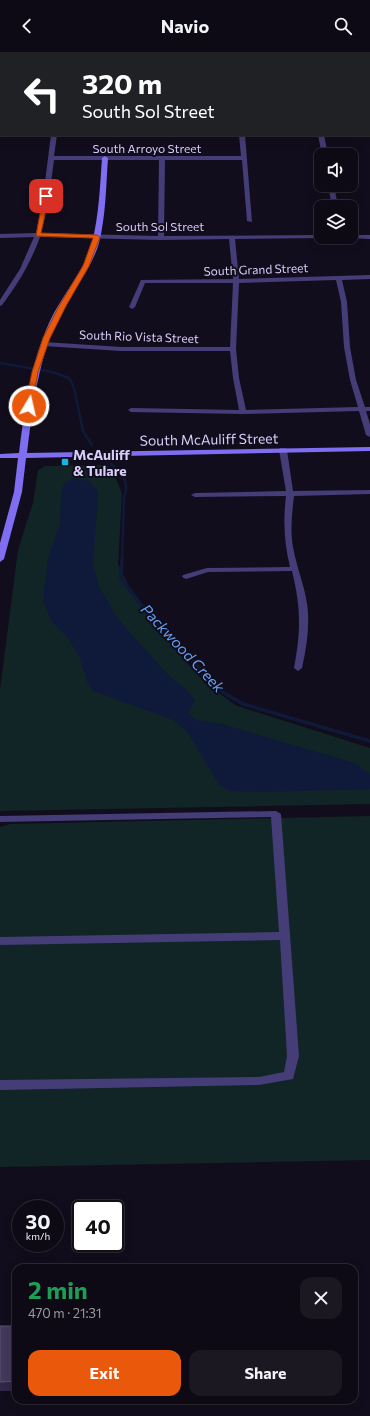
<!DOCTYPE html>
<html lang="en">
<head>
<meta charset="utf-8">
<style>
  body { margin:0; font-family:Commissioner,sans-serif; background:#1c1822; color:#f1f3f6; height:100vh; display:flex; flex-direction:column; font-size:15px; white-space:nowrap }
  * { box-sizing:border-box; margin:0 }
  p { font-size:13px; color:#9b9aa0 }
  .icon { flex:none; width:22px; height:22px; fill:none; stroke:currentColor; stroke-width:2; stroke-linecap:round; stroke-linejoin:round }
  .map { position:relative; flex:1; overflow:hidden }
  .drawer { position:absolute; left:12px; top:1212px; width:346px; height:140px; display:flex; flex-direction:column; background:#0e0a15; border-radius:12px; box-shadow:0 2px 10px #0003,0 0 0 1px #2e2b34 }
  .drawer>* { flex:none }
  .banner { position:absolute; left:0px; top:0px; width:370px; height:84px; box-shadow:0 2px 10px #0003,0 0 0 1px #2e2b34; background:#202124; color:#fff; overflow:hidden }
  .controls { position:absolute; left:314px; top:96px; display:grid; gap:8px }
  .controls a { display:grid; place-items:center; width:44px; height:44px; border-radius:8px; background:#0e0a15; box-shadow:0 2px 10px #0003,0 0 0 1px #2e2b34; font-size:20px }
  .speed { position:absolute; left:12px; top:1148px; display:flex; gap:8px; font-size:20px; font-weight:700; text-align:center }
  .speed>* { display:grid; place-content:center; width:52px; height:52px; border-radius:50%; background:#0e0a15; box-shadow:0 2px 10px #0003,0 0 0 1px #2e2b34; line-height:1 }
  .speed small { font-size:10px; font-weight:400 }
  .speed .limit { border:2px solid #111; border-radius:6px; background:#fff; color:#111 }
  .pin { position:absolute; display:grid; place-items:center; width:34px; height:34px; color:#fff; margin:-17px; border-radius:8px; box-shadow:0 2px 6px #0006 }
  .me { position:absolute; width:44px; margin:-22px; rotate:9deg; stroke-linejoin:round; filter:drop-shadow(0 0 3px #0008) }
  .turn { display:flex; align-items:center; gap:14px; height:84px; padding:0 16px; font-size:18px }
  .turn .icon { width:52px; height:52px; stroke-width:2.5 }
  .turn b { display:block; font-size:28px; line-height:34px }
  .round { display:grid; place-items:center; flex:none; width:42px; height:42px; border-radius:12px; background:#1c1822 }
  .headline { display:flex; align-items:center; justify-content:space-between; height:68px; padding:0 16px }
  h1 { font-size:24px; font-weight:700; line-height:30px; color:#1e9e55 }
  .primary-button { display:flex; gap:8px; margin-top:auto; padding:8px 16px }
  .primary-button a { flex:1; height:46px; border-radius:12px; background:#ea580c; color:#fff; font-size:16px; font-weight:700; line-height:46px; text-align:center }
  .primary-button a+a { background:#1c1822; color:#f1f3f6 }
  header { display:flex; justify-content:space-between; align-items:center; height:52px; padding:0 16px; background:#0e0a15; font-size:18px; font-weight:700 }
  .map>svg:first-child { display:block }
  .green { fill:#112426 }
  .water { fill:#0f1a3a }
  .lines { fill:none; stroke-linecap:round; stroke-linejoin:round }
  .stream-far1 { stroke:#0f1a3a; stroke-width:2.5 }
  .stream { stroke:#0f1a3a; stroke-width:3.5 }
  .street { fill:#453d77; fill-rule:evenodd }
  .secondary { fill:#7f6ef1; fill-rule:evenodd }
  .wall { fill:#312848 }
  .building { fill:#43395b; stroke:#5a5174 }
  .route { fill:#ea580c; stroke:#983908 }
  .poi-dot { fill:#16b4de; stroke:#120d1c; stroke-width:1.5 }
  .labels { text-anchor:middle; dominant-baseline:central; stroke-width:4; stroke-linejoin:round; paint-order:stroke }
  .far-street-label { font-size:12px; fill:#d7cefa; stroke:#120d1c }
  .street-label { font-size:14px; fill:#d7cefa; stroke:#120d1c }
  .poi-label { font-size:14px; font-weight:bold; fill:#d7cefa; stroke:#120d1c; text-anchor:start }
  .water-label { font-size:15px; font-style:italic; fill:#66a1f0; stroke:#120d1c }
</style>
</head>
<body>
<header><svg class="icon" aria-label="back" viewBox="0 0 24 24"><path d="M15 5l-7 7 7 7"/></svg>Navio<svg class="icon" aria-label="search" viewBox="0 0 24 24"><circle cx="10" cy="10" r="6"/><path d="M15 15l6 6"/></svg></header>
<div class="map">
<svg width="370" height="1364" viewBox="0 0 370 1364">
  <rect width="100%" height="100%" fill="#120d1c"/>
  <g class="green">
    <path d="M 106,413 L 116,426 L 122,442 L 118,512 L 135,546 L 166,587 L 205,631 L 237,654 L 370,696 L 370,752 L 0,759 L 0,638 L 18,498 L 33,451 L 38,418 L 46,414 Z"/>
    <path d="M 370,764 L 370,1108 L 0,1115 L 0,775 L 10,772 Z"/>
  </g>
  <path class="water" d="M 73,426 L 89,429 L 98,440 L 93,512 L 99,535 L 119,568 L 169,624 L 190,641 L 195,649 L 188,661 L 196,668 L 222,672 L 354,711 L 370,722 L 370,737 L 262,740 L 228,739 L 219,732 L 186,678 L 173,668 L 93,639 L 88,632 L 79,604 L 68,586 L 51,569 L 43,548 L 48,507 L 60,471 L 61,442 L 64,432 Z"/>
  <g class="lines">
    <g class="stream-far1">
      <path d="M 0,311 L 52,320 L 69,326 L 74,336 L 83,379 L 92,393"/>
      <path d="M 111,412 C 123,423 130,430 124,446 L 122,508"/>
    </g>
    <path class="stream" d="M 122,507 L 121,526 L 156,572 L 224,641 L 243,652 L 370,689"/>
    <g class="street">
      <rect x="0" y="70" width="1" height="4"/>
      <rect x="369" y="72" width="1" height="4"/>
      <path d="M 51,83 L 57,83 L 54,104 L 241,104 L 239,83 L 245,83 L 252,170 L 247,169 L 242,108 L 165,108 L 164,184 L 321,183 L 321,185 L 324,185 L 323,186 L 235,187 L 239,227 L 370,223 L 370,227 L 342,228 L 347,250 L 350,295 L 356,328 L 365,355 L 370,355 L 370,359 L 366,359 L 370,372 L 370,385 L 366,383 L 359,359 L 243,362 L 131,360 L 128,358 L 131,356 L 239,358 L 233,326 L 230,299 L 121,299 L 44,294 L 41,292 L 44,290 L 121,295 L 230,295 L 233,231 L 145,231 L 135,255 L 132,257 L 129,255 L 141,228 L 233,227 L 229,187 L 161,188 L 40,185 C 31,210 18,232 2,253 L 0,254 L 0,248 L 20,217 L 34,185 L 0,186 L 0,182 L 36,181 L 42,153 ZM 54,108 L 159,108 L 158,184 L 41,181 L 48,153 ZM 336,228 L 341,250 L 344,295 L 350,328 L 358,355 L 246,358 L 239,326 L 236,297 L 239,231 Z"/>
      <path d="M 318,83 L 324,83 L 328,103 L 322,103 Z"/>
      <path d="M 328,133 L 334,133 L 338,155 L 332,155 Z"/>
      <path d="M 351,183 L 370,183 L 370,187 L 349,186 L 348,185 L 351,185 Z"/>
      <path d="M 280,396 L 286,396 L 287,398 L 293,439 L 370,438 L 370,442 L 294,444 C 292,461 290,478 293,495 C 297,518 307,539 308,561 C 309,580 306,598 302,616 L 298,619 L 294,616 C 301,579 301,556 292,519 L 208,520 L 186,527 L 182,525 L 183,523 L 207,516 L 290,515 C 284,490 283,469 286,444 L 195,445 L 191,443 L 195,441 L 286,439 L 279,398 Z"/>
      <path d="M 276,759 L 281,762 L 299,1004 L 293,1027 L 259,1033 L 0,1038 L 0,1028 L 259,1025 L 284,1020 L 287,1004 L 280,888 L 0,893 L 0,885 L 279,880 L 271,765 L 0,770 L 0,764 Z"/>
    </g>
    <path class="secondary" d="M 105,104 L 108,106 C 106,134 106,163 99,191 C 91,219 68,244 56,271 C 37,314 33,355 27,401 L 370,395 L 370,399 L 26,406 L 22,440 L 4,507 L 0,510 L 0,491 L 14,440 L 18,406 L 0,406 L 0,402 L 19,401 C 25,355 30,314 49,271 C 61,244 84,220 92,191 C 99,163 100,134 102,106 Z"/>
  </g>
  <rect class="wall" x="0" y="1274" width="16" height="65"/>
  <path class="building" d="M 0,1274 L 16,1274 L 16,1329 L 0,1330 Z"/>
  <path class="route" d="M 46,142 L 49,144 L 41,181 L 97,183 L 100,185 L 89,214 L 66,254 L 50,286 L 38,320 L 32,354 L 29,357 L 25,354 L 32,320 L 43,286 L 59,254 L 83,214 L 93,186 L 36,184 L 43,144 Z"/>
  <rect class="poi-dot" x="61" y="406" width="8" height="8" rx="2"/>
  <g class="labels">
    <g class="far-street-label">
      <text x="147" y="96">South Arroyo Street</text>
      <text x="160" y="174">South Sol Street</text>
      <text transform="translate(256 217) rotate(-2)">South Grand Street</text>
      <text transform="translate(139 284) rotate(2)">South Rio Vista Street</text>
    </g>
    <g class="street-label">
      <text transform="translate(209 387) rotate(-1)">South McAuliff Street</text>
    </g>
    <g class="poi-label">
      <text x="73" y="402">McAuliff<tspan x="73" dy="16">&amp; Tulare</tspan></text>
    </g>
    <g class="water-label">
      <text transform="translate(183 596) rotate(47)">Packwood Creek</text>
    </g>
  </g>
</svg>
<div class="controls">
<a><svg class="icon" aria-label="sound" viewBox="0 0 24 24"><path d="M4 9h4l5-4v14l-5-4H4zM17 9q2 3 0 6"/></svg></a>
<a><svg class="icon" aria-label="layers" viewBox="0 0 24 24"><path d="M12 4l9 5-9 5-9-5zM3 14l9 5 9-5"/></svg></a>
</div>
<div class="speed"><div>30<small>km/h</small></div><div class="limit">40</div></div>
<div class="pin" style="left:46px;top:144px;background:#d93025"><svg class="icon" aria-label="arrive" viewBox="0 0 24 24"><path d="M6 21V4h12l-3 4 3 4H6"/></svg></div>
<svg class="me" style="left:29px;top:354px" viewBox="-20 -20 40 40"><circle r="17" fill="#ea580c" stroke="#fff" stroke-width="3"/><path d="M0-11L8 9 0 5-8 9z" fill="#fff"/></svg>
<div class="banner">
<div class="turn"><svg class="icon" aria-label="left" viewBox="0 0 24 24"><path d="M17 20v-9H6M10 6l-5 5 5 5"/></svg><div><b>320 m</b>South Sol Street</div></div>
</div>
<section class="drawer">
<div class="headline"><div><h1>2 min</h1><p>470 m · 21:31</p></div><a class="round"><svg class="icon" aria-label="close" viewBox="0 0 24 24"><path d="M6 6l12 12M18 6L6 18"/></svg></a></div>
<div class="primary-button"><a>Exit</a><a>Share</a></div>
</section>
</div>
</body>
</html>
